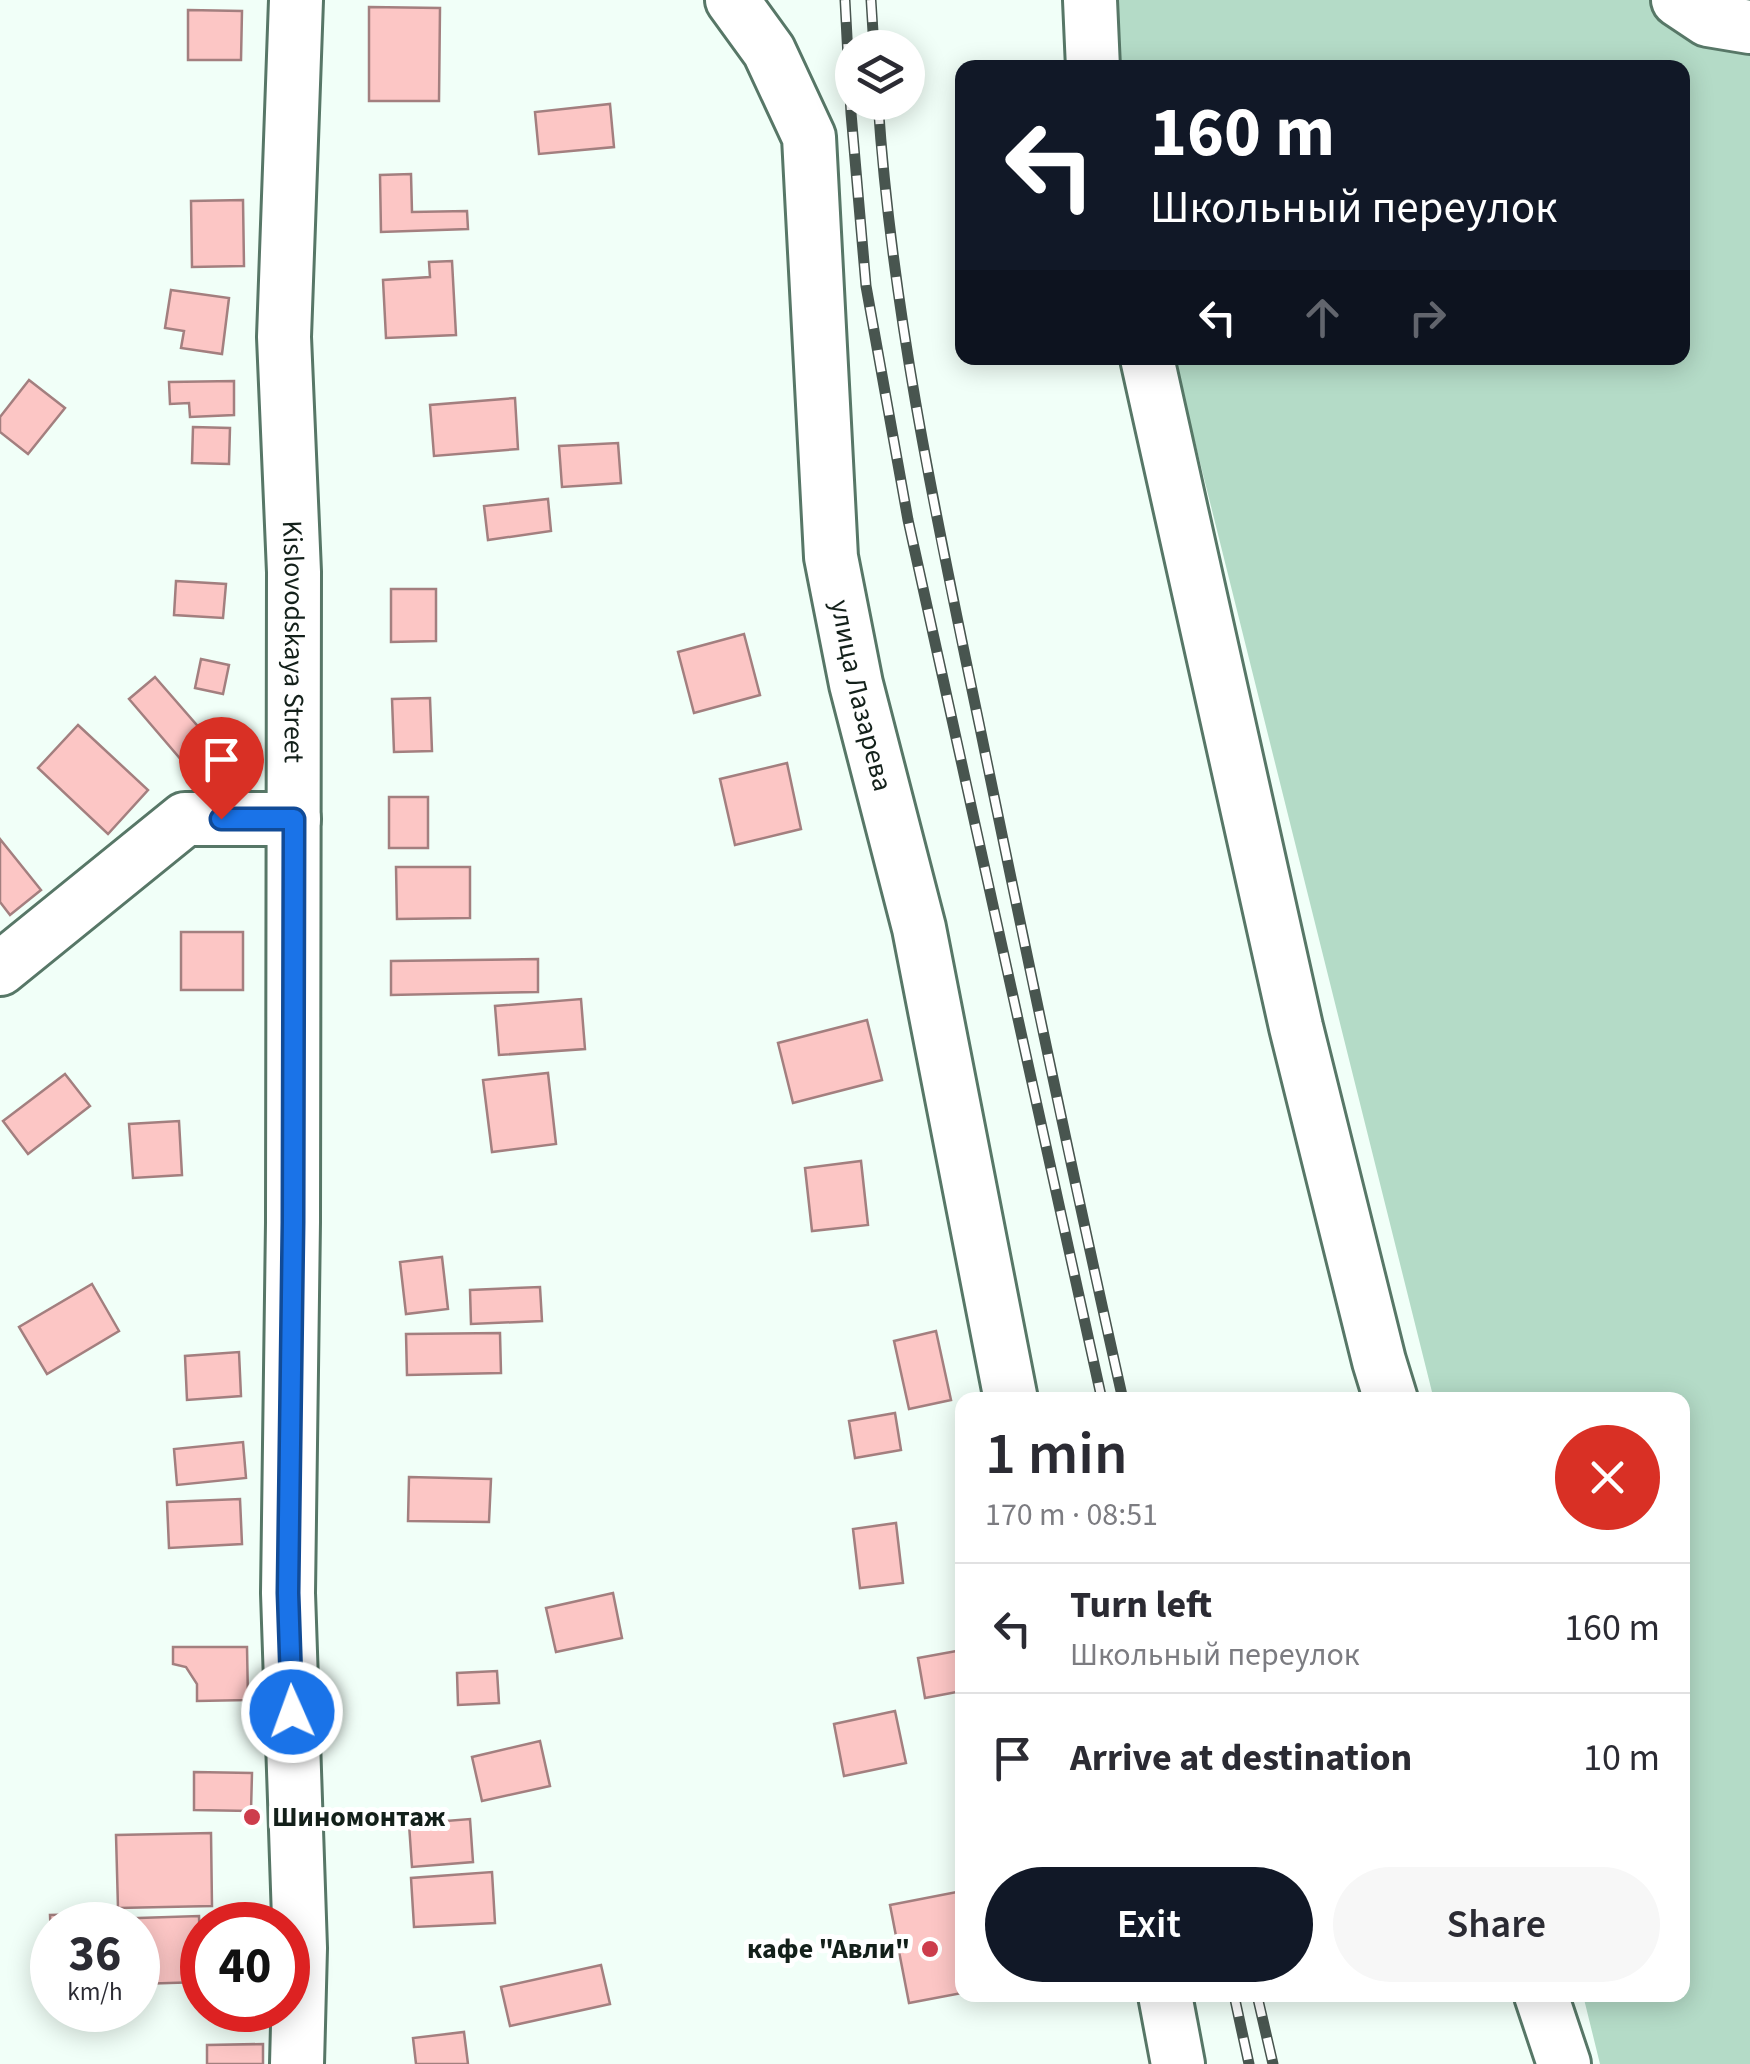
<!DOCTYPE html>
<html lang="en">
<head>
<meta charset="utf-8">
<style>
  body { margin:0; font-family:"Source Sans 3",sans-serif; background:#f7f7f7; color:#2b2b33; height:100vh; display:flex; flex-direction:column; font-size:38px; white-space:nowrap }
  * { box-sizing:border-box; margin:0 }
  p { font-size:32px; color:#7c7c81 }
  .icon { flex:none; width:55px; height:55px; fill:none; stroke:currentColor; stroke-width:2; stroke-linecap:round; stroke-linejoin:round }
  .map { position:relative; flex:1; overflow:hidden }
  .panel { position:absolute; left:955px; top:1392px; width:735px; height:610px; display:flex; flex-direction:column; background:#fff; border-radius:20px; box-shadow:0 5px 25px #0003 }
  .panel>* { flex:none }
  .guide { position:absolute; left:955px; top:60px; width:735px; height:305px; border-radius:20px; box-shadow:0 5px 25px #0003; background:#111827; color:#fff; overflow:hidden }
  .buttons { position:absolute; left:835px; top:30px; display:grid; gap:20px }
  .buttons a { display:grid; place-items:center; width:90px; height:90px; border-radius:50%; background:#fff; box-shadow:0 5px 25px #0003; font-size:50px }
  .speed { position:absolute; left:30px; top:1902px; display:flex; gap:20px; font-size:50px; font-weight:700; text-align:center }
  .speed>* { display:grid; place-content:center; width:130px; height:130px; border-radius:50%; background:#fff; box-shadow:0 5px 25px #0003; line-height:1 }
  .speed small { font-size:25px; font-weight:400 }
  .speed .limit { border:15px solid #d22; background:#fff; color:#111 }
  .pin { position:absolute; display:grid; place-items:center; width:85px; height:85px; color:#fff; margin:-102px -42px; border-radius:50% 50% 50% 0; rotate:-45deg; box-shadow:0 0 10px #0007 }
  .pin .icon { rotate:45deg }
  .me { position:absolute; width:110px; margin:-55px; rotate:358deg; stroke-linejoin:round; filter:drop-shadow(0 0 8px #0008) }
  .turn { display:flex; align-items:center; gap:35px; height:210px; padding:0 30px; font-size:45px }
  .turn .icon { width:130px; height:130px; stroke-width:2.5 }
  .turn b { display:block; font-size:70px; line-height:85px }
  .lanes { display:flex; align-items:center; height:95px; padding:0 30px; background:#0003; justify-content:center; gap:50px; direction:ltr }
  .lanes .off { opacity:.35 }
  .round { display:grid; place-items:center; flex:none; width:105px; height:105px; border-radius:52px; background:#f7f7f7 }
  .overview { display:flex; align-items:center; justify-content:space-between; height:170px; padding:0 30px }
  h1 { font-size:60px; font-weight:600; line-height:75px }
  .primary-button { display:flex; gap:20px; margin-top:auto; padding:20px 30px }
  .primary-button a { flex:1; height:115px; border-radius:60px; background:#111827; color:#fff; font-size:40px; font-weight:600; line-height:115px; text-align:center }
  .primary-button a+a { background:#f7f7f7; color:#2b2b33 }
  ul { padding:0; list-style:none }
  li { display:flex; align-items:center; gap:30px; height:130px; padding:0 30px; border-top:2px solid #e1e1e2 }
  li div { flex:1 }
  li b { display:block; font-size:38px }
  li em { font-style:normal }
  .map>svg:first-child { display:block }
  .green { fill:#b4dbc7 }
  .building { fill:#fcc6c5; stroke:#a37f7f; stroke-width:2.5 }
  .lines { fill:none; stroke-linecap:round; stroke-linejoin:round }
  .minor-casing { stroke:#577767; stroke-width:58 }
  .minor { stroke:#fff; stroke-width:52 }
  .rail-casing { stroke:#48554f; stroke-width:11 }
  .rail { stroke:#fff; stroke-width:8; stroke-dasharray:22; stroke-linecap:butt }
  .route-casing { stroke:#114b97; stroke-width:25 }
  .route { stroke:#1a73e8; stroke-width:18 }
  .poi-dot { fill:#cd3d4c; stroke:#fff; stroke-width:4 }
  .labels { text-anchor:middle; dominant-baseline:central; stroke-width:10; stroke-linejoin:round; paint-order:stroke }
  .street-label { font-size:28px; fill:#13201a; stroke:#fff }
  .poi-label { font-size:28px; font-weight:bold; fill:#13201a; stroke:#fff; text-anchor:start }
</style>
</head>
<body>
<div class="map">
<svg width="1750" height="2064" viewBox="0 0 1750 2064">
  <rect width="100%" height="100%" fill="#f1fff8"/>
  <path class="green" d="M 1114,0 L 1750,0 L 1750,2064 L 1600,2064 L 1583,1995 L 1682,1995 L 1682,1400 L 1434,1400 L 1174,358 L 1682,358 L 1682,68 L 1111,68 Z"/>
  <g class="building">
    <path d="M 369,7 L 440,8 L 439,101 L 369,101 Z"/>
    <path d="M 188,10 L 242,11 L 241,60 L 188,60 Z"/>
    <path d="M 610,104 L 614,147 L 539,154 L 535,112 Z"/>
    <path d="M 411,174 L 412,212 L 467,211 L 468,229 L 381,232 L 380,175 Z"/>
    <path d="M 243,200 L 244,266 L 192,267 L 191,201 Z"/>
    <path d="M 452,261 L 456,335 L 386,338 L 383,280 L 430,277 L 429,262 Z"/>
    <path d="M 171,290 L 229,298 L 222,354 L 181,348 L 184,331 L 165,328 Z"/>
    <path d="M 29,380 L 65,408 L 28,454 L 0,432 L 0,417 Z"/>
    <path d="M 234,381 L 234,415 L 190,417 L 189,403 L 170,404 L 169,382 Z"/>
    <path d="M 515,398 L 518,449 L 434,456 L 430,405 Z"/>
    <path d="M 193,427 L 230,428 L 229,464 L 192,463 Z"/>
    <path d="M 618,443 L 621,483 L 562,487 L 559,446 Z"/>
    <path d="M 548,499 L 551,531 L 488,540 L 484,506 Z"/>
    <path d="M 176,581 L 226,584 L 223,618 L 174,615 Z"/>
    <path d="M 391,589 L 436,589 L 436,641 L 391,642 Z"/>
    <path d="M 744,634 L 760,695 L 694,713 L 678,652 Z"/>
    <path d="M 201,659 L 229,665 L 223,694 L 195,688 Z"/>
    <path d="M 155,677 L 215,746 L 189,769 L 129,699 Z"/>
    <path d="M 430,698 L 432,751 L 394,752 L 392,699 Z"/>
    <path d="M 78,725 L 148,790 L 108,834 L 38,768 Z"/>
    <path d="M 787,763 L 801,829 L 735,845 L 720,779 Z"/>
    <rect x="389" y="797" width="39" height="51"/>
    <path d="M 0,839 L 41,890 L 10,915 L 0,902 Z"/>
    <path d="M 396,867 L 470,867 L 470,918 L 397,919 Z"/>
    <rect x="181" y="932" width="62" height="58"/>
    <path d="M 538,959 L 538,992 L 391,995 L 391,961 Z"/>
    <path d="M 581,999 L 585,1049 L 499,1055 L 495,1006 Z"/>
    <path d="M 867,1020 L 882,1080 L 793,1103 L 778,1043 Z"/>
    <path d="M 548,1073 L 556,1144 L 492,1152 L 483,1080 Z"/>
    <path d="M 65,1074 L 90,1106 L 28,1154 L 3,1121 Z"/>
    <path d="M 179,1121 L 182,1175 L 133,1178 L 129,1124 Z"/>
    <path d="M 861,1161 L 868,1225 L 812,1231 L 805,1168 Z"/>
    <path d="M 442,1257 L 448,1309 L 406,1314 L 400,1262 Z"/>
    <path d="M 92,1284 L 119,1331 L 47,1374 L 19,1327 Z"/>
    <path d="M 540,1287 L 542,1321 L 471,1324 L 470,1290 Z"/>
    <path d="M 936,1331 L 951,1400 L 909,1409 L 894,1341 Z"/>
    <path d="M 500,1333 L 501,1373 L 407,1375 L 406,1334 Z"/>
    <path d="M 239,1352 L 241,1396 L 187,1400 L 185,1356 Z"/>
    <path d="M 895,1413 L 901,1450 L 855,1458 L 849,1421 Z"/>
    <path d="M 243,1442 L 246,1478 L 177,1485 L 174,1449 Z"/>
    <path d="M 409,1477 L 491,1479 L 489,1522 L 408,1521 Z"/>
    <path d="M 240,1499 L 242,1544 L 169,1548 L 167,1502 Z"/>
    <path d="M 896,1523 L 903,1583 L 860,1588 L 853,1529 Z"/>
    <path d="M 613,1593 L 622,1638 L 556,1652 L 546,1608 Z"/>
    <path d="M 173,1647 L 247,1647 L 248,1700 L 197,1701 L 197,1684 L 186,1667 L 173,1664 Z"/>
    <path d="M 962,1650 L 962,1691 L 925,1698 L 918,1658 Z"/>
    <path d="M 497,1671 L 499,1703 L 458,1705 L 457,1673 Z"/>
    <path d="M 895,1711 L 906,1763 L 844,1776 L 834,1724 Z"/>
    <path d="M 540,1741 L 550,1786 L 482,1801 L 472,1757 Z"/>
    <path d="M 194,1772 L 252,1773 L 251,1811 L 194,1810 Z"/>
    <path d="M 470,1819 L 473,1862 L 412,1867 L 409,1824 Z"/>
    <path d="M 211,1833 L 212,1906 L 118,1908 L 116,1835 Z"/>
    <path d="M 492,1872 L 495,1923 L 414,1927 L 411,1878 Z"/>
    <path d="M 962,1891 L 962,1993 L 909,2003 L 890,1905 Z"/>
    <path d="M 91,1914 L 91,1925 L 52,1925 L 52,1961 L 50,1915 Z"/>
    <path d="M 199,1916 L 201,1982 L 138,1984 L 138,1925 L 108,1925 L 108,1919 Z"/>
    <path d="M 601,1965 L 610,2004 L 510,2026 L 501,1987 Z"/>
    <path d="M 464,2032 L 468,2064 L 416,2064 L 413,2038 Z"/>
    <path d="M 263,2044 L 263,2064 L 207,2064 L 207,2045 Z"/>
  </g>
  <g class="lines">
    <defs>
      <g id="minor">
        <path id="s1" d="M 296,0 L 284,337 L 294,572 L 293,1222 L 288,1593 L 300,1948 L 297,2064"/>
        <path id="s2" d="M 732,0 L 769,51 L 809,137 L 831,557 L 856,684 L 919,928 L 1011,1400"/>
        <path d="M 1090,0 L 1093,68"/>
        <path d="M 1678,0 L 1708,20 L 1750,27"/>
        <path d="M 1147,358 L 1296,1027 L 1379,1361 L 1391,1400"/>
        <path d="M 0,969 L 185,819 L 294,819"/>
        <path d="M 1165,1995 L 1178,2064"/>
        <path d="M 1541,1995 L 1564,2064"/>
      </g>
    </defs>
    <use href="#minor" class="minor-casing"/>
    <use href="#minor" class="minor"/>
    <defs>
      <g id="rail">
        <path d="M 845,0 L 851,113 L 866,286 L 908,520 L 1102,1400"/>
        <path d="M 871,0 L 874,48"/>
        <path d="M 878,102 C 892,313 937,522 980,728 C 1026,952 1073,1177 1123,1400"/>
        <path d="M 1234,1995 L 1249,2064"/>
        <path d="M 1257,1995 L 1273,2064"/>
      </g>
    </defs>
    <use href="#rail" class="rail-casing"/>
    <use href="#rail" class="rail"/>
  </g>
  <g class="lines">
    <defs>
      <path id="route" d="M 221,819 L 294,819 L 293,1222 L 288,1593 L 292,1712"/>
    </defs>
    <use href="#route" class="route-casing"/>
    <use href="#route" class="route"/>
  </g>
  <g class="poi-dot">
    <circle cx="252" cy="1817" r="10"/>
    <circle cx="930" cy="1949" r="10"/>
  </g>
  <g class="labels">
    <g class="street-label">
      <text stroke="none"><textPath href="#s1" startOffset="642">Kislovodskaya Street</textPath></text>
      <text stroke="none"><textPath href="#s2" startOffset="720">улица Лазарева</textPath></text>
    </g>
    <g class="poi-label">
      <text x="272" y="1817">Шиномонтаж</text>
      <text x="910" y="1949" text-anchor="end">кафе "Авли"</text>
    </g>
  </g>
</svg>
<div class="buttons">
<a><svg class="icon" aria-label="layers" viewBox="0 0 24 24"><path d="M12 4l9 5-9 5-9-5zM3 14l9 5 9-5"/></svg></a>
</div>
<div class="speed"><div>36<small>km/h</small></div><div class="limit">40</div></div>
<div class="pin" style="left:221px;top:819px;background:#d93025"><svg class="icon" aria-label="arrive" viewBox="0 0 24 24"><path d="M6 21V4h12l-3 4 3 4H6"/></svg></div>
<svg class="me" style="left:292px;top:1712px" viewBox="-20 -20 40 40"><circle r="17" fill="#1a73e8" stroke="#fff" stroke-width="3"/><path d="M0-11L8 9 0 5-8 9z" fill="#fff"/></svg>
<div class="guide">
<div class="turn"><svg class="icon" aria-label="left" viewBox="0 0 24 24"><path d="M17 20v-9H6M10 6l-5 5 5 5"/></svg><div><b>160 m</b>Школьный переулок</div></div>
<div class="lanes"><svg class="icon" aria-label="left" viewBox="0 0 24 24"><path d="M17 20v-9H6M10 6l-5 5 5 5"/></svg><svg class="icon off" aria-label="ahead" viewBox="0 0 24 24"><path d="M12 20V5M6 11l6-6 6 6"/></svg><svg class="icon off" aria-label="right" viewBox="0 0 24 24"><path d="M7 20v-9h11M14 6l5 5-5 5"/></svg></div>
</div>
<section class="panel">
<div class="overview"><div><h1>1 min</h1><p>170 m · 08:51</p></div><a class="round" style="background:#d93025;color:#fff"><svg class="icon" aria-label="close" viewBox="0 0 24 24"><path d="M6 6l12 12M18 6L6 18"/></svg></a></div>
<ul>
<li><svg class="icon" aria-label="left" viewBox="0 0 24 24"><path d="M17 20v-9H6M10 6l-5 5 5 5"/></svg><div><b>Turn left</b><p>Школьный переулок</p></div><em>160 m</em></li>
<li><svg class="icon" aria-label="arrive" viewBox="0 0 24 24"><path d="M6 21V4h12l-3 4 3 4H6"/></svg><div><b>Arrive at destination</b></div><em>10 m</em></li>
</ul>
<div class="primary-button"><a>Exit</a><a>Share</a></div>
</section>
</div>
</body>
</html>
